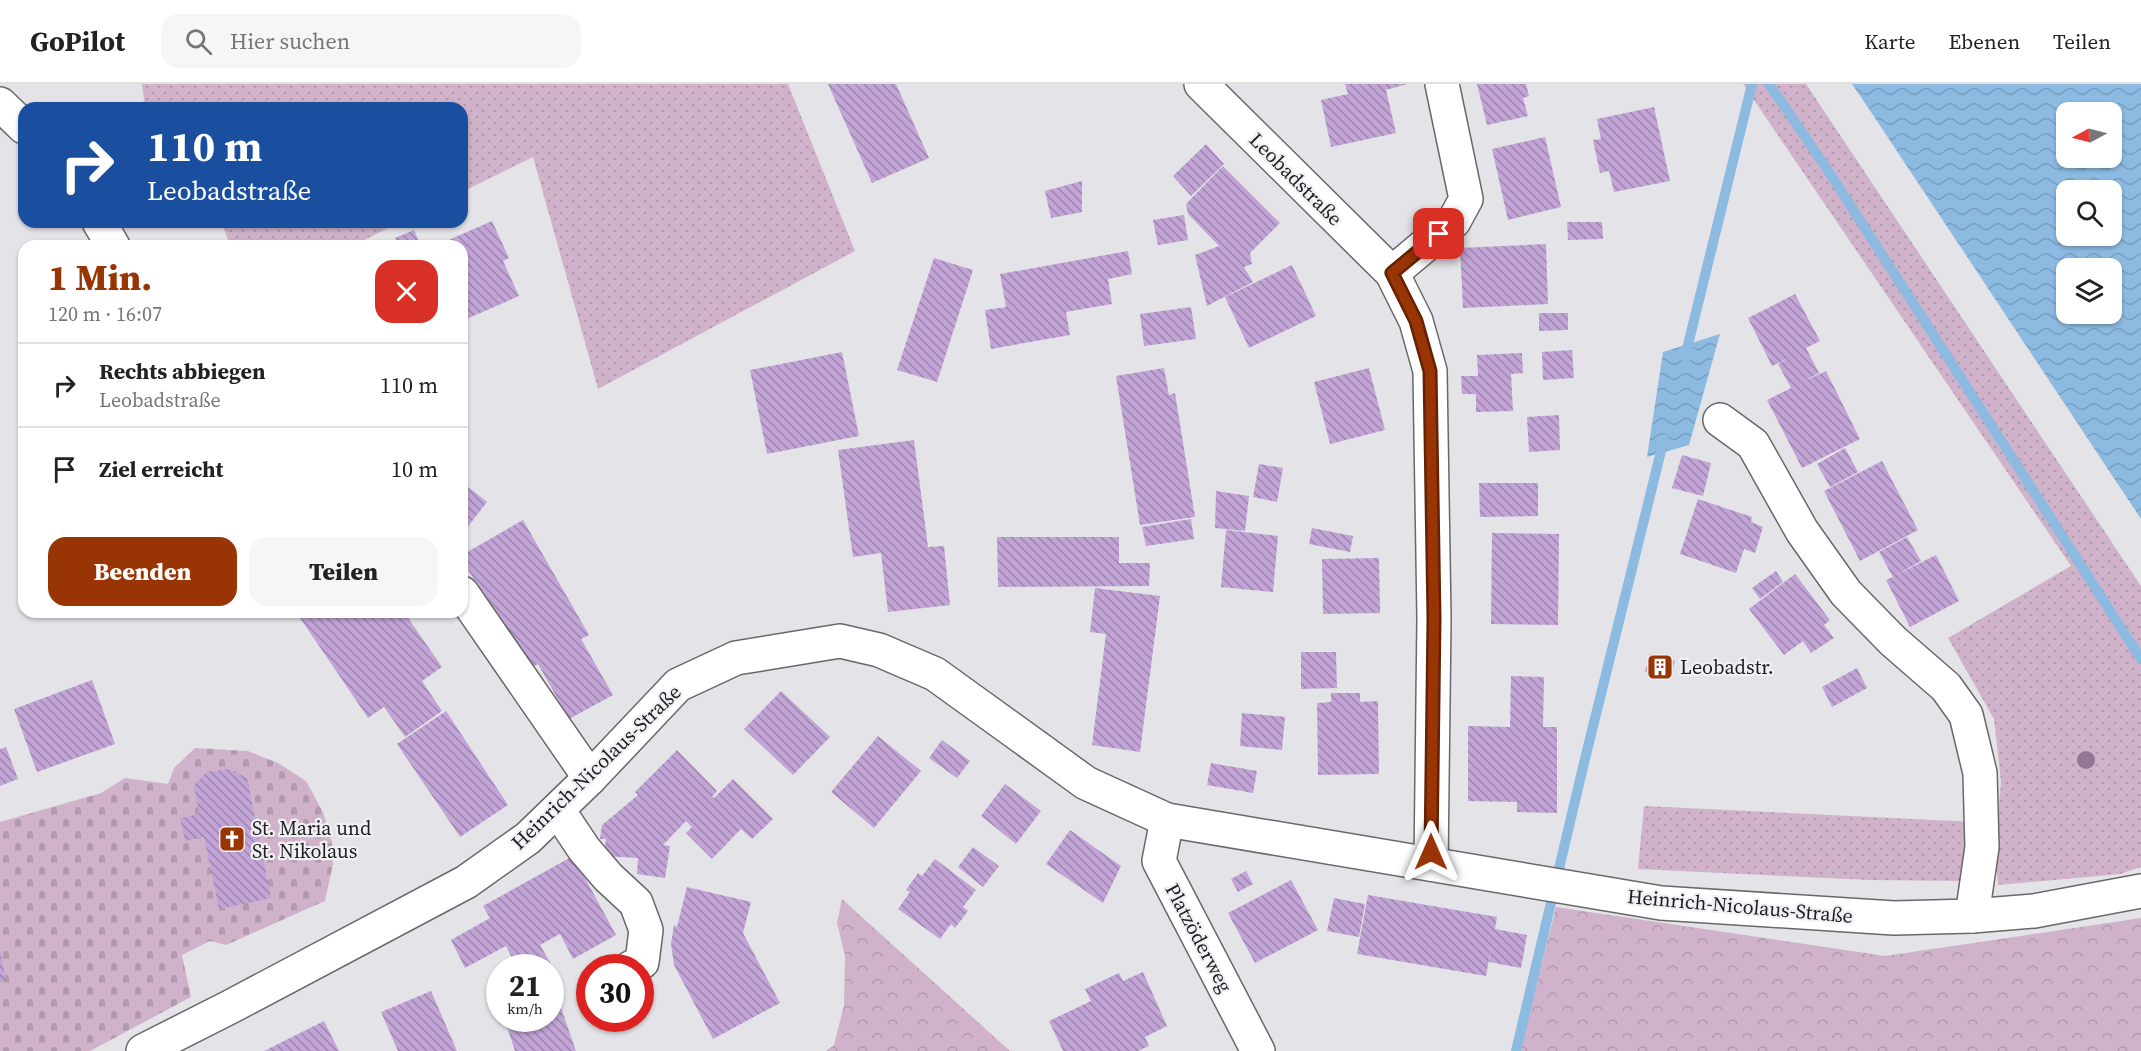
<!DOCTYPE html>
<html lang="de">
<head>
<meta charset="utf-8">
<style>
  body { margin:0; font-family:"Source Serif 4",serif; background:#f6f6f6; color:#222; height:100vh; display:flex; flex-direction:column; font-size:22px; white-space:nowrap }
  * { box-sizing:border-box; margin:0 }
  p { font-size:20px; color:#767676 }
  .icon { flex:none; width:33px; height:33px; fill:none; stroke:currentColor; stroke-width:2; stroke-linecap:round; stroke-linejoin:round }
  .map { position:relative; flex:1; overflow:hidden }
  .panel { position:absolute; left:18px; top:156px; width:450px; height:378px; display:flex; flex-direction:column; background:#fff; border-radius:18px; box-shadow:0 2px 4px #0004 }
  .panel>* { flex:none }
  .top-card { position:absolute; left:18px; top:18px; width:450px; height:126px; border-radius:18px; box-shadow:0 2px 4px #0004; background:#1a4fa0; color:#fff; overflow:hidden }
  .needle { width:39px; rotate:263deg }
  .tools { position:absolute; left:2056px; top:18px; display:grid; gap:12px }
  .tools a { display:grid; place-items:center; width:66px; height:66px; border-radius:12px; background:#fff; box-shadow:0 2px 4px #0004; font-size:30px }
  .speed { position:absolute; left:486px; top:870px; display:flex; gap:12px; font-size:30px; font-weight:700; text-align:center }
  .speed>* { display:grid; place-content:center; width:78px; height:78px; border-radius:50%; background:#fff; box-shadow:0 2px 4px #0004; line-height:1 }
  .speed small { font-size:15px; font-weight:400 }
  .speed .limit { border:9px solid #d22; background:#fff; color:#111 }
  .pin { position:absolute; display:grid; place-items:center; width:51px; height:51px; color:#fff; margin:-26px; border-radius:12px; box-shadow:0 3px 9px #0006 }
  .me { position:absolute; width:66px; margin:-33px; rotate:0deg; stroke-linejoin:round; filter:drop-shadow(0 0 4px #0008) }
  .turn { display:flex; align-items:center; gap:21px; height:126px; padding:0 30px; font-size:27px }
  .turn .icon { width:78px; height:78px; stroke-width:2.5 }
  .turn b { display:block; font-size:42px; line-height:51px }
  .round { display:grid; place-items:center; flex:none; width:63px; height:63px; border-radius:18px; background:#f6f6f6 }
  .headline { display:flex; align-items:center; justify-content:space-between; height:102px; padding:0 30px }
  h1 { font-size:36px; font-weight:800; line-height:45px; color:#993504 }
  .cta { display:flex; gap:12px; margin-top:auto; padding:12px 30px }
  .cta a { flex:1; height:69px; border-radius:18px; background:#993504; color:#fff; font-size:24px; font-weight:800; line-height:69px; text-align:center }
  .cta a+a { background:#f6f6f6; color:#222 }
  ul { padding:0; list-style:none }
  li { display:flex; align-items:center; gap:18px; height:84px; padding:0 30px; border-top:2px solid #e0e0e0 }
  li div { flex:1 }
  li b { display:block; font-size:22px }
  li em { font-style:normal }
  header { display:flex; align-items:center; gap:36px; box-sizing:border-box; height:84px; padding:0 30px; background:#fff; border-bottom:2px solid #e0e0e0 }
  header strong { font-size:28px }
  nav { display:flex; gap:33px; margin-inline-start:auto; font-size:21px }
  .search { width:420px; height:54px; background:#f6f6f6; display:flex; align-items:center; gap:15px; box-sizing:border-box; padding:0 21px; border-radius:18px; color:#767676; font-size:22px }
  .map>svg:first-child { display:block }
  .grass { fill:url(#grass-dots) }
  .forest { fill:url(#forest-crowns) }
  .cemetery { fill:url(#cemetery-stones) }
  .water { fill:url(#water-waves); fill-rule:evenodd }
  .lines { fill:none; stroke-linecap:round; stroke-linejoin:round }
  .stream { stroke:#8cbae1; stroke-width:10 }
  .building { fill:url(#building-back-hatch) }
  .minor-casing { stroke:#68686b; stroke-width:36 }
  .minor { stroke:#fff; stroke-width:33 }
  .tree { fill:#957692 }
  .route-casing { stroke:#632203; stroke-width:15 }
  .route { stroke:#993504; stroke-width:10 }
  .labels { text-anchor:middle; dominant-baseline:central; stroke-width:4.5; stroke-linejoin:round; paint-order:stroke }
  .street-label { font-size:20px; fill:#1e1e20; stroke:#f1f1f5 }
  .poi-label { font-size:20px; fill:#1e1e20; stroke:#f1f1f5; text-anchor:start }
</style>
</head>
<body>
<header>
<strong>GoPilot</strong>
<div class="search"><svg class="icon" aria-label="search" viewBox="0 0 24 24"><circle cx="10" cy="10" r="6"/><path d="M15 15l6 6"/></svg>Hier suchen</div>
<nav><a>Karte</a><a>Ebenen</a><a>Teilen</a></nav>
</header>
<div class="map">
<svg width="2141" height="967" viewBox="0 0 2141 967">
  <defs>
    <pattern id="grass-dots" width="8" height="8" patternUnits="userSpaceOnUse" patternTransform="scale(1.5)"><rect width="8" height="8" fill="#d0b3ca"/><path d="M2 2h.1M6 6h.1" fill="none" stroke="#b29aad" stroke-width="1.8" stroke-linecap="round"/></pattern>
    <pattern id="forest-crowns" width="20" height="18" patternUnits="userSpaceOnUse" patternTransform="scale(1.5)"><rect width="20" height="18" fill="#d0b3ca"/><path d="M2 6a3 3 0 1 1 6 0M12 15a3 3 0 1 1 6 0" fill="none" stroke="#b29aad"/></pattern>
    <pattern id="cemetery-stones" width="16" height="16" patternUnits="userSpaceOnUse" patternTransform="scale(1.5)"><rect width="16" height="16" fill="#d0b3ca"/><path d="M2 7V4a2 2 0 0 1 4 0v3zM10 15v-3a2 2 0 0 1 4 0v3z" fill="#b29aad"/></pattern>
    <pattern id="water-waves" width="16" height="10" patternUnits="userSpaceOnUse" patternTransform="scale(1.5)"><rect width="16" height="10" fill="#8cbae1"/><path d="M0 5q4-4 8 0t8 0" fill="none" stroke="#789fc1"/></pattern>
    <pattern id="building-back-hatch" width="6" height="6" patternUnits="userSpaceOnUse" patternTransform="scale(1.5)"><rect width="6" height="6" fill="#c2a5d6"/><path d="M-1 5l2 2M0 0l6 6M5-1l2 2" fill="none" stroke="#9d86ad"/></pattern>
  </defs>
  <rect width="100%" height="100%" fill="#e4e4e8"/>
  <g class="grass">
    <path d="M 142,0 L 788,0 L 855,167 L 598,305 L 533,73 L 462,108 L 462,24 L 145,24 Z"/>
    <path d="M 1743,0 L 1806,0 L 2141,502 L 2141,783 L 2120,790 L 1998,801 L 1995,764 L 2001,698 L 1994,635 L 1948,554 L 2071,482 Z"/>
    <path d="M 220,138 L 401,138 L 352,162 L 230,162 L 223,142 Z"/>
    <path d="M 1644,722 L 1975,738 L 1961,797 L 1870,796 L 1638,785 Z"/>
  </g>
  <g class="forest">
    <path d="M 842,815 L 1010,967 L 826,967 L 834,961 L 844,921 L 845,872 L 837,839 Z"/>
    <path d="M 1556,823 L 1885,872 L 2141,834 L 2141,967 L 1520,967 Z"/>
  </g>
  <path class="cemetery" d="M 195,664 L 248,667 L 278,679 L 306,697 L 323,728 L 332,758 L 333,780 L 325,817 L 226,861 L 210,857 L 182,871 L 191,913 L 90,967 L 0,967 L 0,738 L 101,709 L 125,694 L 168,700 L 174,684 Z"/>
  <g class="water">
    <path d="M 1852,0 L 2141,0 L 2141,435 L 1867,22 ZM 2067,28 L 2112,28 L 2112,74 L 2067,74 ZM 2067,106 L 2112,106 L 2112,152 L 2067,152 ZM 2067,184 L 2112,184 L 2112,230 L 2067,230 Z"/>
    <path d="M 1720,250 L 1689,361 L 1647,373 L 1663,268 Z"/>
  </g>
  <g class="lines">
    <g class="stream">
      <path d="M 1769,0 L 1827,85 L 2141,575"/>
      <path d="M 1685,273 L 1752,0"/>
      <path d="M 1516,967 L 1583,683 L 1664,355"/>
    </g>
  </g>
  <g class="building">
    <path d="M 828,0 L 896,0 L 929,74 L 872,99 Z"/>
    <path d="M 1345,0 L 1407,0 L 1386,6 L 1396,49 L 1331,63 L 1321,16 L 1348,10 Z"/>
    <path d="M 1477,0 L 1526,0 L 1529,12 L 1523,14 L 1528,32 L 1487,41 Z"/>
    <path d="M 1654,23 L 1670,97 L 1614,108 L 1609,87 L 1600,89 L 1593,56 L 1601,55 L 1597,35 Z"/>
    <path d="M 1545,53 L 1561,123 L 1508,136 L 1492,65 Z"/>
    <path d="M 1206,60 L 1224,80 L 1191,112 L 1173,92 Z"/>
    <path d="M 1223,82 L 1280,139 L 1250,169 L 1252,180 L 1244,183 L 1253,198 L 1207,222 L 1195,171 L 1219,162 L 1188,130 L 1186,120 Z"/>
    <path d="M 1082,97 L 1082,128 L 1051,134 L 1045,107 Z"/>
    <path d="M 1184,131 L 1188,156 L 1158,161 L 1153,136 Z"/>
    <path d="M 492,137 L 509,174 L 503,177 L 519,212 L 462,237 L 462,162 L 435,162 Z"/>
    <path d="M 1567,138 L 1602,138 L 1603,155 L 1568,156 Z"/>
    <path d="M 414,146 L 421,162 L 399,162 L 395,154 Z"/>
    <path d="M 1546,160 L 1548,220 L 1463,224 L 1460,164 Z"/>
    <path d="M 1128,167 L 1132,190 L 1108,195 L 1112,220 L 1066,228 L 1070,251 L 991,265 L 985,226 L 1006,223 L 1000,190 Z"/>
    <path d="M 934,174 L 973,186 L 937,298 L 897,286 Z"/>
    <path d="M 1292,181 L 1316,232 L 1249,264 L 1225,213 Z"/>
    <path d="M 1795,210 L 1820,257 L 1806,264 L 1819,289 L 1804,297 L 1826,287 L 1860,355 L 1802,384 L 1767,316 L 1791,304 L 1778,280 L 1789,274 L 1772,282 L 1748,234 Z"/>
    <path d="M 1191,223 L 1196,255 L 1144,262 L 1140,230 Z"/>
    <path d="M 1539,229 L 1568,229 L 1568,246 L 1539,247 Z"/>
    <path d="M 1572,266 L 1574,294 L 1543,296 L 1542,268 Z"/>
    <path d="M 842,268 L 859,352 L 767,370 L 750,286 Z"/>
    <path d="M 1522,269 L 1523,289 L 1511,290 L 1513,327 L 1476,328 L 1476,310 L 1462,310 L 1461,292 L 1478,292 L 1477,271 Z"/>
    <path d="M 1164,284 L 1169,311 L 1175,309 L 1195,433 L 1140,441 L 1116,292 Z"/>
    <path d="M 1369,284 L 1385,346 L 1330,360 L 1314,298 Z"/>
    <path d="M 1559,331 L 1560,366 L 1529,368 L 1527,333 Z"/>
    <path d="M 914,356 L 928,463 L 944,462 L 950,521 L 888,528 L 881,469 L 853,473 L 838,366 Z"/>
    <path d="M 1845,364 L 1858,388 L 1830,403 L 1817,380 Z"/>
    <path d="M 1682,371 L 1711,379 L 1703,412 L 1672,404 Z"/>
    <path d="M 1882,377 L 1918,446 L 1860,477 L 1824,407 Z"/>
    <path d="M 1259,380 L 1283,384 L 1277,418 L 1253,413 Z"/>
    <path d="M 462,398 L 487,418 L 462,450 Z"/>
    <path d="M 1479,399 L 1538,399 L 1538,432 L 1480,433 Z"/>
    <path d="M 1216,407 L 1249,412 L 1245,447 L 1215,444 Z"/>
    <path d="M 1698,415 L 1752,433 L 1751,438 L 1763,443 L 1755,469 L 1744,465 L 1736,489 L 1680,470 Z"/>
    <path d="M 1191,435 L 1194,455 L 1146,462 L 1142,443 Z"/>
    <path d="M 523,436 L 589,551 L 581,555 L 613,611 L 569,635 L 538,580 L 526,586 L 462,475 L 462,471 Z"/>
    <path d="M 1312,444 L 1353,452 L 1350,468 L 1309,460 Z"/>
    <path d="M 1226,446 L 1278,452 L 1273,508 L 1221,503 Z"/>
    <path d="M 1492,449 L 1559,450 L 1558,541 L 1491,540 Z"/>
    <path d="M 997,453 L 1119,453 L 1119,479 L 1150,479 L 1149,502 L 998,503 Z"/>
    <path d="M 1907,453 L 1921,477 L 1896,491 L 1936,471 L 1959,517 L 1910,543 L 1886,496 L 1893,493 L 1879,468 Z"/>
    <path d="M 1379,474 L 1380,529 L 1323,530 L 1322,475 Z"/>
    <path d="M 1776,487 L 1783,498 L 1760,515 L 1752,504 Z"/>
    <path d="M 1795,490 L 1830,536 L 1824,541 L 1834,554 L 1811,569 L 1803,557 L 1784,571 L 1749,525 Z"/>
    <path d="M 1095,504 L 1160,512 L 1140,668 L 1092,661 L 1106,550 L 1090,548 Z"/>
    <path d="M 296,528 L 404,528 L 442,583 L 422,597 L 442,627 L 405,653 L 384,623 L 368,634 Z"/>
    <path d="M 1301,568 L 1336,568 L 1337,604 L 1301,605 Z"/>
    <path d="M 1650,570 L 1675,577 L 1670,595 L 1645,588 Z"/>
    <path d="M 1857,584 L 1867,604 L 1832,623 L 1822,603 Z"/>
    <path d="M 1511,592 L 1544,593 L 1543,643 L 1557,643 L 1557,729 L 1517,728 L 1517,718 L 1468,717 L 1468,642 L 1510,643 Z"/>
    <path d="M 92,596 L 115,660 L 37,688 L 14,625 Z"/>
    <path d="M 781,607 L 830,653 L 793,691 L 744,645 Z"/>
    <path d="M 1331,609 L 1360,609 L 1360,618 L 1378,617 L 1379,690 L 1318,691 L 1317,619 L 1331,618 Z"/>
    <path d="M 446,627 L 508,721 L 460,753 L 397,660 Z"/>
    <path d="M 1242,629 L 1285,633 L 1282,666 L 1240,662 Z"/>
    <path d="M 878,652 L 921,687 L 874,744 L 831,708 Z"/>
    <path d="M 942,656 L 970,677 L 957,694 L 929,674 Z"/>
    <path d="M 6,663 L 18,695 L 0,702 L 0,665 Z"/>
    <path d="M 677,666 L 717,707 L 712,713 L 714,714 L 733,695 L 773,735 L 752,755 L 741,745 L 712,775 L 686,749 L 692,743 L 686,737 L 663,761 L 670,762 L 665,794 L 637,790 L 638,774 L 604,772 L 606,755 L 600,755 L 602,741 L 638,711 L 635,708 Z"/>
    <path d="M 1211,679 L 1257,687 L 1253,709 L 1207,701 Z"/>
    <path d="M 228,685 L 247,694 L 271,814 L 219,825 L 204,753 L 185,757 L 180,734 L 199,730 L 194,701 L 206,689 Z"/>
    <path d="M 1005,700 L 1041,727 L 1016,760 L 981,732 Z"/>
    <path d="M 1070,746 L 1121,782 L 1103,819 L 1046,780 Z"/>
    <path d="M 973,763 L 999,782 L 983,803 L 958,783 Z"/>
    <path d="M 573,772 L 616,851 L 573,875 L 560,850 L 540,861 L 554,885 L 550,886 L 550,884 L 508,884 L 506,880 L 513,876 L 506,862 L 465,884 L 451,856 L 490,834 L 483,822 Z"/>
    <path d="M 935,775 L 976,806 L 963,823 L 968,827 L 955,844 L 951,840 L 940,855 L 898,825 L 910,808 L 906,806 L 918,789 L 922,792 Z"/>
    <path d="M 1246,787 L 1253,800 L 1238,808 L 1231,795 Z"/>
    <path d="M 1291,796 L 1318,846 L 1255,879 L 1228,829 Z"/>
    <path d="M 687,803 L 751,818 L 743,849 L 780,919 L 713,955 L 674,881 L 671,860 L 674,841 L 677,843 Z"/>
    <path d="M 1368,811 L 1497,833 L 1495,845 L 1527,851 L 1521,884 L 1489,878 L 1492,859 L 1486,892 L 1357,870 Z"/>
    <path d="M 1334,814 L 1365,820 L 1359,853 L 1327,847 Z"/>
    <path d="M 0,866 L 6,897 L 0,898 Z"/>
    <path d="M 1143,888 L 1167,942 L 1145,953 L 1149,962 L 1138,967 L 1063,967 L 1049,937 L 1091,917 L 1085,905 L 1119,889 L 1123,897 Z"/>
    <path d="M 431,907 L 457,967 L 398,967 L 381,928 Z"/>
    <path d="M 559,918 L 576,967 L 515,967 L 505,937 L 513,934 L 550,934 L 550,921 Z"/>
    <path d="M 324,937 L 339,967 L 264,967 Z"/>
  </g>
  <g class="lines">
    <defs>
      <g id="minor">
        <path d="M 1201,0 L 1392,189 L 1416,237 L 1430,287 L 1434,534 L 1431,780"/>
        <path d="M 0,20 L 24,43"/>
        <path d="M 99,138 L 113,162"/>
        <path d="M 1392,189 L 1454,137 L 1466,115 L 1442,0"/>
        <path d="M 1720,336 L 1753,360 L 1802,447 L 1846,509 L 1893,557 L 1946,603 L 1966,631 L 1980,689 L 1982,763 L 1972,832"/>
        <path d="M 462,509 L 590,694"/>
        <path d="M 558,726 L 584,765 L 608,793 L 636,819 L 646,846 L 642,878 L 630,884"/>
        <path d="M 1167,736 L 1159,777 L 1258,967"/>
        <path d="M 143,967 L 230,923 L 466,798 L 528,754 L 590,694 L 678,601 L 736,574 L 840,557 L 879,566 L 935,590 L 1086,699 L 1167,736 L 1661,819 L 1894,834 L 1972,832 L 2034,827 L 2141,807"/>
      </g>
    </defs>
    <use href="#minor" class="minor-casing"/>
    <use href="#minor" class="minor"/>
  </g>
  <circle class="tree" cx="2086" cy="676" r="9"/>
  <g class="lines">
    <defs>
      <path id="route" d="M 1431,768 L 1434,534 L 1430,287 L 1416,237 L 1392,189 L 1439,150"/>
    </defs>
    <use href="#route" class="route-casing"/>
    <use href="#route" class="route"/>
  </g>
  <defs>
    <symbol id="building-square" viewBox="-11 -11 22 22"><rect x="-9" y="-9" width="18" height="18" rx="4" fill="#993504" stroke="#f1f1f5"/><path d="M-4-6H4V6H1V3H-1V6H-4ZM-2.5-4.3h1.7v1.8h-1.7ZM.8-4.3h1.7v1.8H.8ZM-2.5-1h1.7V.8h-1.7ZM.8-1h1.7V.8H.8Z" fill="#fff"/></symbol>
    <symbol id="church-square" viewBox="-11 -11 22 22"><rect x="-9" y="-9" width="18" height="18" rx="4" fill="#993504" stroke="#f1f1f5"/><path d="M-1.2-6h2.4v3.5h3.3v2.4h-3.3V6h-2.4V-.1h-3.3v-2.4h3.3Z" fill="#fff"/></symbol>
  </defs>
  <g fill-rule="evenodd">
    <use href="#building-square" x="1645" y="568" width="30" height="30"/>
    <use href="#church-square" x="217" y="740" width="30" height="30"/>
  </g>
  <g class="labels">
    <g class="street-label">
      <text transform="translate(1296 95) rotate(45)">Leobadstraße</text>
      <text transform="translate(596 683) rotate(-44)">Heinrich-Nicolaus-Straße</text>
      <text transform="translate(1740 822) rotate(5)">Heinrich-Nicolaus-Straße</text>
      <text transform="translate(1199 854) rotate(62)">Platzöderweg</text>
    </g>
    <g class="poi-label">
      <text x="1680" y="583">Leobadstr.</text>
      <text x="252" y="744">St. Maria und<tspan x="252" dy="23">St. Nikolaus</tspan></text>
    </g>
  </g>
</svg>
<div class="tools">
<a><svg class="needle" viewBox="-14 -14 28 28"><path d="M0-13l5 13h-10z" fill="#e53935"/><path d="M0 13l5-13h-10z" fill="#767676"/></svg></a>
<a><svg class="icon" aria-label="search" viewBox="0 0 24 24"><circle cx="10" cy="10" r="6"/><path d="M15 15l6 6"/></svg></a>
<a><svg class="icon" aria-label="layers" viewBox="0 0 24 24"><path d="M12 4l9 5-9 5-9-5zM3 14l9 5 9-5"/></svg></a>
</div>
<div class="speed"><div>21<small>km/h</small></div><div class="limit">30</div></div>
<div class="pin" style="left:1439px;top:150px;background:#d93025"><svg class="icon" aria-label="arrive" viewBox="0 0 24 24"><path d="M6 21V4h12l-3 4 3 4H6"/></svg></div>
<svg class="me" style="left:1431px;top:768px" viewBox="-20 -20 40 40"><path d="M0-17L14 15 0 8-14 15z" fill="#993504" stroke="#fff" stroke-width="4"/></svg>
<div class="top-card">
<div class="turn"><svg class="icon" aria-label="right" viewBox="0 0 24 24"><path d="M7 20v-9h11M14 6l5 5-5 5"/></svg><div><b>110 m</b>Leobadstraße</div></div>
</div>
<section class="panel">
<div class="headline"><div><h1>1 Min.</h1><p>120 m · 16:07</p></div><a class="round" style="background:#d93025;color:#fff"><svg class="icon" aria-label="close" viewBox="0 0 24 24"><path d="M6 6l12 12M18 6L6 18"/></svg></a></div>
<ul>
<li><svg class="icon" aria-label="right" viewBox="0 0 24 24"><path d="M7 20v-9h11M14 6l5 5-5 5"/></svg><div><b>Rechts abbiegen</b><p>Leobadstraße</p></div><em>110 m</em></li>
<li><svg class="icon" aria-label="arrive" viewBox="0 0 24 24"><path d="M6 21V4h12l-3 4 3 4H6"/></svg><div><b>Ziel erreicht</b></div><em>10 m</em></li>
</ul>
<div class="cta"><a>Beenden</a><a>Teilen</a></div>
</section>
</div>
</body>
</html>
